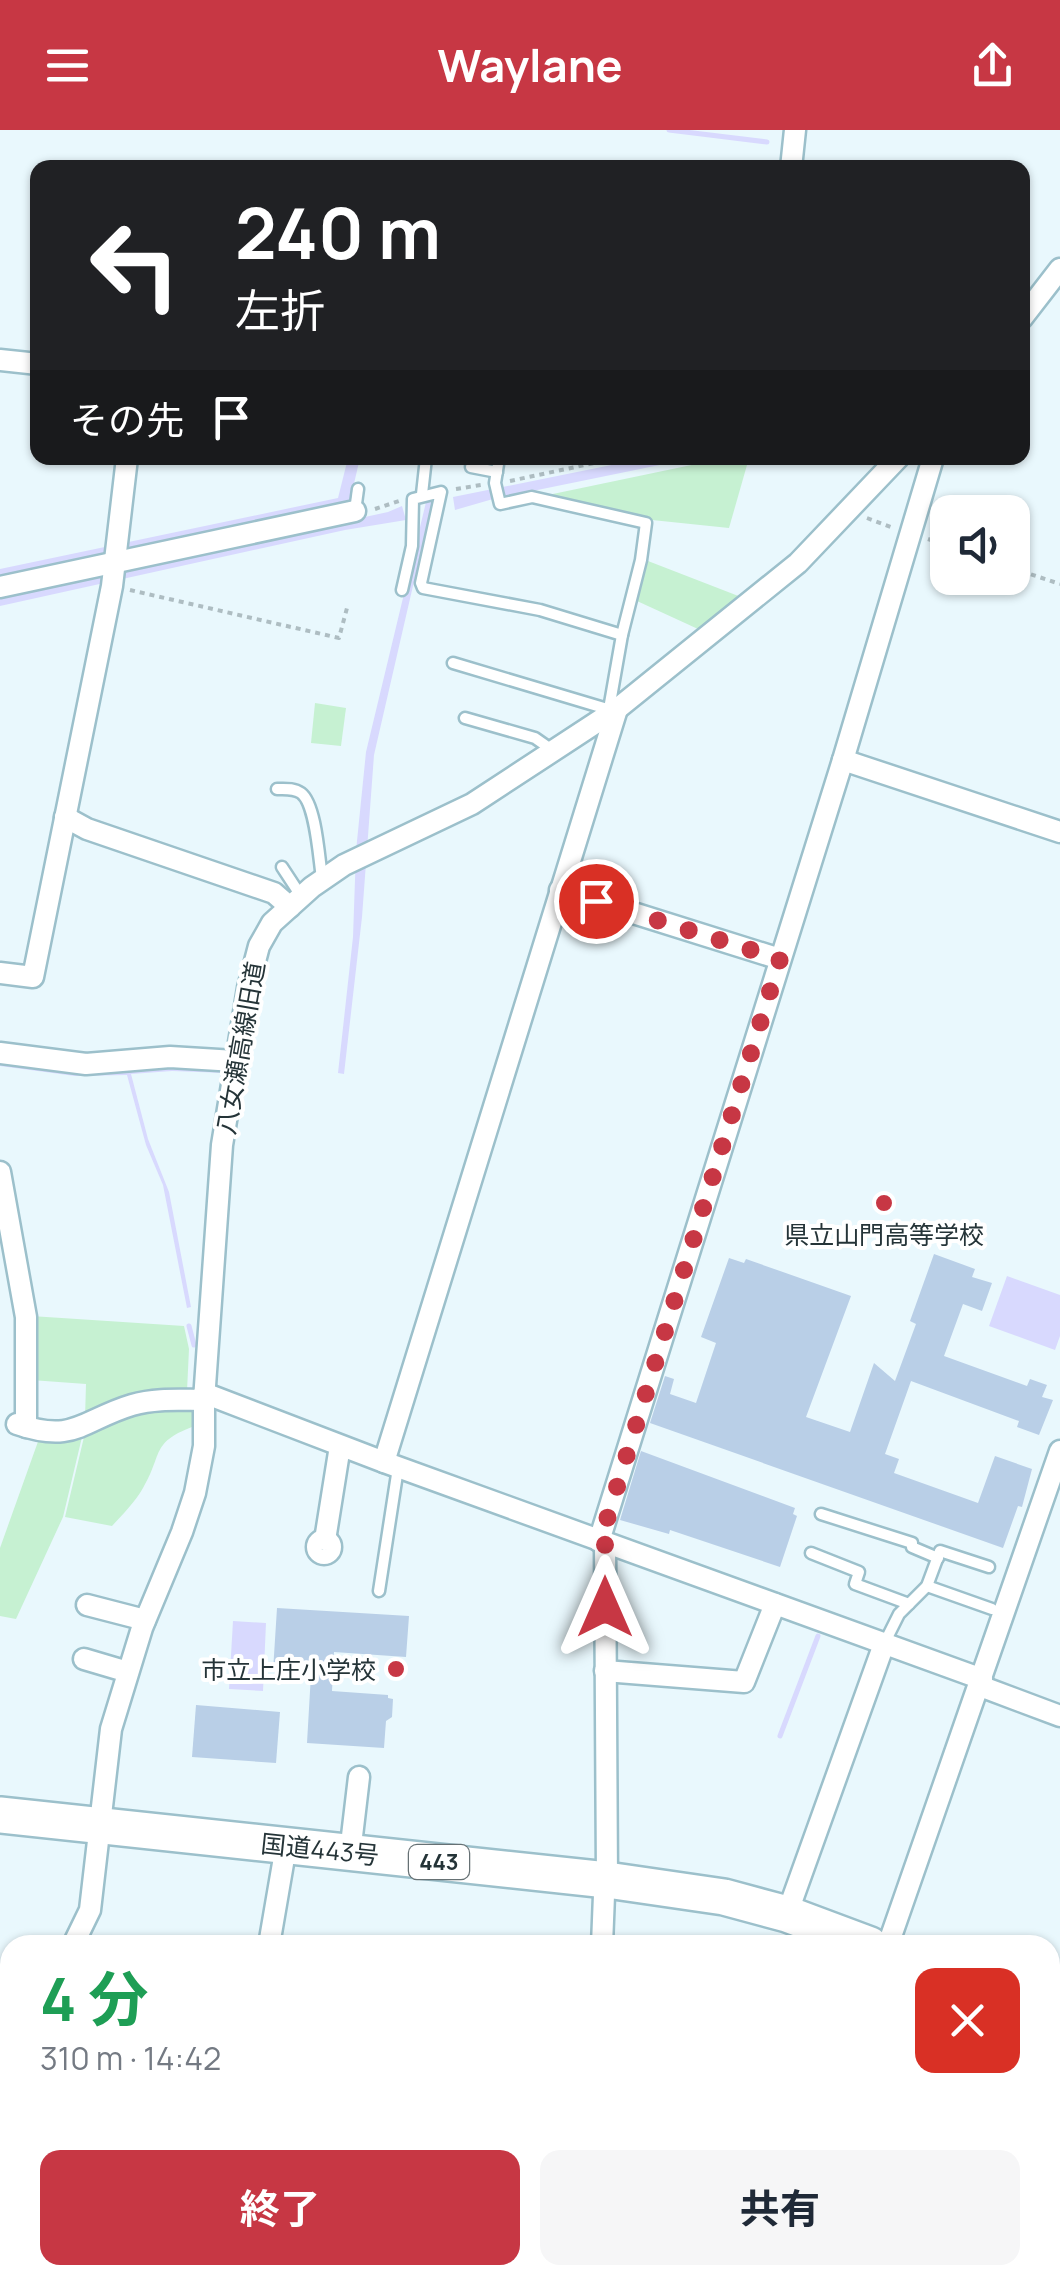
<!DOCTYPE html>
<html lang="ja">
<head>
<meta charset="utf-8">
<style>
  body { margin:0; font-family:Manrope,"Noto Sans JP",sans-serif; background:#f6f6f7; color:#1f2937; height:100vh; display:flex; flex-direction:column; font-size:38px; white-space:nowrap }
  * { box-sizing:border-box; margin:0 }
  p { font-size:32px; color:#747a83 }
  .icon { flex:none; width:55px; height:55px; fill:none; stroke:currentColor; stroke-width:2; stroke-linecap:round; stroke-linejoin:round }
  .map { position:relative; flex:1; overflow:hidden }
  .sheet { position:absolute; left:0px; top:1805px; width:1060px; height:350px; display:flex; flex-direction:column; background:#fff; border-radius:30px 30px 0 0; box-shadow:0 2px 8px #0004 }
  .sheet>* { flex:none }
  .hud { position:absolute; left:30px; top:30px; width:1000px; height:305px; border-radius:20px; box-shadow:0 2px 8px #0004; background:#202124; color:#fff; overflow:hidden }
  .fabs { position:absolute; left:930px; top:365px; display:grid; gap:20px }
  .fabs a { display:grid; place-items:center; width:100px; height:100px; border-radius:20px; background:#fff; box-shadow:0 2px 8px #0004; font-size:50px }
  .pin { position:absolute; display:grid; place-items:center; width:85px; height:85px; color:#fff; margin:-42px; border:5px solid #fff; border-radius:50%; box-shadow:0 2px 10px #0007 }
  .me { position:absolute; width:110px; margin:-55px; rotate:0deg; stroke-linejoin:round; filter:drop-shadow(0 0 8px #0008) }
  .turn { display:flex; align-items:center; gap:35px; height:210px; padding:0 40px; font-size:45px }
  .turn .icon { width:130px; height:130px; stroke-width:2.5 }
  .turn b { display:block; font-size:70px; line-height:85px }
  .then { display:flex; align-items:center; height:95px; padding:0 40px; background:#0003; gap:20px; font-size:38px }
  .round { display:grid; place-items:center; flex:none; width:105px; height:105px; border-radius:20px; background:#f6f6f7 }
  .summary { display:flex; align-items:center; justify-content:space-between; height:170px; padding:0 40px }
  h1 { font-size:60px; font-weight:700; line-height:75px; color:#1e9e55 }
  .cta { display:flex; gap:20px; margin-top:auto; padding:20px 40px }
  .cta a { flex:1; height:115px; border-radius:20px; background:#c73744; color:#fff; font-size:40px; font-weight:700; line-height:115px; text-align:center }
  .cta a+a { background:#f6f6f7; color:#1f2937 }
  header { display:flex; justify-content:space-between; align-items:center; height:130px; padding:0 40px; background:#c73744; color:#fff; font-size:45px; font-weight:700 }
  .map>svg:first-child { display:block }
  .green { fill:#c6f1d2 }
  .water { fill:#d8d9fe }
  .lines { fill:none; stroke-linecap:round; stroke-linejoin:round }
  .stream { stroke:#d8d9fe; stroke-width:5 }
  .building { fill:#b9cfe7 }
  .lane-casing { stroke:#9cc0cb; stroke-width:15 }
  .street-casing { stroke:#9cc0cb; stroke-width:25 }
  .highway-casing { stroke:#9cc0cb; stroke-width:40 }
  .path { stroke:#aebdc2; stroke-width:4; stroke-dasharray:5 5; stroke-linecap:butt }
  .lane { stroke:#fff; stroke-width:10 }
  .street { stroke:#fff; stroke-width:20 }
  .highway { stroke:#fff; stroke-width:35 }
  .route { stroke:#c73744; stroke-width:18; stroke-dasharray:0 32.4 }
  .poi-dot { fill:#c73744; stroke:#fff; stroke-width:4 }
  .labels { text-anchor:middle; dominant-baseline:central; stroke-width:8; stroke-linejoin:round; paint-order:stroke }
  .shield { fill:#fff; stroke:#667174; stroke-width:2.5 }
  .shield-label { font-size:22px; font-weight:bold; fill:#253438 }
  .street-label { font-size:25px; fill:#253438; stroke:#fff }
  .poi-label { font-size:25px; fill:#253438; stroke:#fff }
</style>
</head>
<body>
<header><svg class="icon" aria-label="menu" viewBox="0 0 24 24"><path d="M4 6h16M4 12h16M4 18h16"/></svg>Waylane<svg class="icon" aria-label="share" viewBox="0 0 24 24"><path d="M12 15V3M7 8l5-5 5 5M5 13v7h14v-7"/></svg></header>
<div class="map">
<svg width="1060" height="2155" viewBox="0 0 1060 2155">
  <rect width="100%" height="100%" fill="#e9f8fd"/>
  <g class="green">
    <path d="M 725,328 L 749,328 L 729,398 L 652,390 L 548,365 Z"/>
    <path d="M 648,431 L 741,467 L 698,499 L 637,471 Z"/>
    <path d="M 315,573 L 346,578 L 341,616 L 311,613 Z"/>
    <path d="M 31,1186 L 184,1196 L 189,1219 L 187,1261 L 85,1288 L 86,1254 L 31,1250 Z"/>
    <path d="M 192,1276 L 192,1297 C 150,1313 163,1325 143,1358 C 135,1372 123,1384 112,1396 L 65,1387 L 84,1307 C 115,1282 154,1278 192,1276 Z"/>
    <path d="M 40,1306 L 70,1310 L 82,1307 L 63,1387 L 16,1489 L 0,1486 L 0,1418 Z"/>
  </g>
  <g class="water">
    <path d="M 348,328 L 360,328 L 352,362 L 354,363 L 348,375 L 0,451 L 0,439 L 338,368 Z"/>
    <path d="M 646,328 L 694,328 L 493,369 L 455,380 L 453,367 Z"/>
    <path d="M 427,368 L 433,369 L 374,625 L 362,787 L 344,944 L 338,943 L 353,807 L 356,721 L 366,622 Z"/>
    <path d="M 402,376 L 406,390 L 345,400 L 0,476 L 0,466 L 388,382 Z"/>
    <path d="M 0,932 L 105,943 L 175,937 L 225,939 L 225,943 L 172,941 L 131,944 L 148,1009 L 169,1062 L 191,1177 L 187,1178 L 163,1055 L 146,1015 L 127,945 L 75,946 L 0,936 Z"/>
    <path d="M 1007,1146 L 1060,1165 L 1060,1206 L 1055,1220 L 989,1196 Z"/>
    <path d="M 233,1491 L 266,1493 L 263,1561 L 229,1559 Z"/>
  </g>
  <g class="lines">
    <g class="stream">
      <path d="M 669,0 L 767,12"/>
      <path d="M 189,1196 L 194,1215"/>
      <path d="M 780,1606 L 818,1506"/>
    </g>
  </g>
  <g class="building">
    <path d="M 934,1124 L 975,1139 L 972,1147 L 992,1153 L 982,1181 L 963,1174 L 944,1226 L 1027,1256 L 1030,1249 L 1047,1255 L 1042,1267 L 1053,1270 L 1039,1305 L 1017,1297 L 1019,1291 L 911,1251 L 885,1324 L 899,1329 L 894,1343 L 978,1373 L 995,1326 L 1032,1339 L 1022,1377 L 1018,1376 L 1003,1418 L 650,1293 L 665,1246 L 674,1249 L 670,1264 L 696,1273 L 716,1213 L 701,1207 L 729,1128 L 744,1133 L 746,1129 L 851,1166 L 806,1287 L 850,1302 L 874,1233 L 895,1251 L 916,1194 L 910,1191 Z"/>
    <path d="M 641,1321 L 795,1378 L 793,1384 L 797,1386 L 780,1437 L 670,1400 L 669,1404 L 620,1390 Z"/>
    <path d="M 277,1478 L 409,1486 L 406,1527 L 334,1522 L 332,1561 L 388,1565 L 388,1568 L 393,1569 L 392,1587 L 386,1591 L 384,1618 L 307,1613 L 311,1544 L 273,1541 Z"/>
    <path d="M 196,1575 L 280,1582 L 276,1633 L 192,1627 Z"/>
  </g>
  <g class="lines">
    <defs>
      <g id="lane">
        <path d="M 499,328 L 495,353 L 500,374 L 532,367 L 646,393 L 641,430 L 622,505"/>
        <path d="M 471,337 L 497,342"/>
        <path d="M 422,364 L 426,328"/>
        <path d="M 355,381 L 358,359"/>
        <path d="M 402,460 L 412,416 L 413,369 L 441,362 L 421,453 L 423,458 L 540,480 L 622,505 L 609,579"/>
        <path d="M 453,533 L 614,581"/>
        <path d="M 465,588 L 535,608 L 555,622"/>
        <path d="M 277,659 C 285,659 294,658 301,663 C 316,674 319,729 322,748"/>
        <path d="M 282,737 L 301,766"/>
        <path d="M 821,1384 L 912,1413 L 912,1417 L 938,1428"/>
        <path d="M 811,1423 L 859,1442 L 855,1454 L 909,1474"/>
        <path d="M 927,1456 L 992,1479"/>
        <path d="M 379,1461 L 398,1338"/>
        <path d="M 884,1514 L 899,1484 L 927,1456 L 940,1421 L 989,1437"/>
      </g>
      <g id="street">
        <path d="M 791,38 L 795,0"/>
        <path d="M 1022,188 L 1060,139"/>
        <path d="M 0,230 L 38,234"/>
        <path d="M 0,457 L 355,381"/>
        <path d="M 843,630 L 1060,702"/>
        <path d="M 65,687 L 87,699 L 274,763 L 290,777"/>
        <path d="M 560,760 L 780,829"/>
        <path d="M 0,843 L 33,847 L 112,456 L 127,328"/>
        <path d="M 0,923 L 86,934 L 170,927 L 235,931"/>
        <path d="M 0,1042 L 26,1187 L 26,1297"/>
        <path d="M 204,1263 L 384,1332 L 982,1549"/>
        <path d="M 17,1294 C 75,1314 82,1290 132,1275 C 156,1268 179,1270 204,1270"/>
        <path d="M 384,1332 L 617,579"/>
        <circle cx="324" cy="1417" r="7"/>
        <path d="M 325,1410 L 340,1316"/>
        <path d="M 599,1411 L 843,630 L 933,328"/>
        <path d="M 605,1413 L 607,1750"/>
        <path d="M 87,1475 L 145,1490"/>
        <path d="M 84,1529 L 128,1542"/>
        <path d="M 605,1541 L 744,1552 L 775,1474"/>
        <path d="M 980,1556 L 1060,1586"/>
        <path d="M 350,1723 L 359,1647"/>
        <path d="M 791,1773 L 884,1514"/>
        <path d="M 73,1815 L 90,1780 L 111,1599 L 142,1498 L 182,1402 L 195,1363 L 204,1316 L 204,1270 L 222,1015 L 248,858 L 259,816 L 272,793 L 312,757 L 344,735 L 472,674 L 617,579 L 798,433 L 898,328"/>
        <path d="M 269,1815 L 286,1716"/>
        <path d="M 602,1815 L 604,1765"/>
        <path d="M 888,1815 L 1060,1321"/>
        <path d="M 0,1918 L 10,1923"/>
        <path d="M 0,1965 L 10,1944"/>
        <path d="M 0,2075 L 10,2079"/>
        <path d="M 0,2135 L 10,2094"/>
        <path d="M 165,2145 L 189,2155"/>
        <path d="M 582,2145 L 583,2155"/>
        <path d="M 894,2145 L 894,2155"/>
      </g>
      <g id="highway">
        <path d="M 0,1685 L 607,1750 L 724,1767 L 787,1784 L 870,1815"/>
        <path d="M 1050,1904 L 1060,1910"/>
      </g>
    </defs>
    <use href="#lane" class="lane-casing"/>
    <use href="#street" class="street-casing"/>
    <use href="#highway" class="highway-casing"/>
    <g class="path">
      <path d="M 510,351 L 599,332"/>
      <path d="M 456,359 L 481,355"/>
      <path d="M 375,379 L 399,371"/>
      <path d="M 867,388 L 891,397"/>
      <path d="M 928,409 L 948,416"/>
      <path d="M 1012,438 L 1060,454"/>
      <path d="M 130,460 L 339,508 L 347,478"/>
      <path d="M 390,2155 L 392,2145"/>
    </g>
    <use href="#lane" class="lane"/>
    <use href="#street" class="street"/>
    <use href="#highway" class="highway"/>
  </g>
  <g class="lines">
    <path class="route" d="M 596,771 L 780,829 L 600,1412 L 605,1413 L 605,1477"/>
  </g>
  <g class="poi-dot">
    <circle cx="884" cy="1073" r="10"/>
    <circle cx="396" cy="1539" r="10"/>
  </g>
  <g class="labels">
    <rect class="shield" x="409" y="1715" width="60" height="34" rx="8"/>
    <g class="shield-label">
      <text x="439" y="1732">443</text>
    </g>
    <g class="street-label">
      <text transform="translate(240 918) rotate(-80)">八女瀬高線旧道</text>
      <text transform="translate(320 1719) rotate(6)">国道443号</text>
    </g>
    <g class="poi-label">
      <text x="884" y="1104">県立山門高等学校</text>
      <text x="376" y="1539" text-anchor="end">市立上庄小学校</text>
    </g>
  </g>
</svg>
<div class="fabs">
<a><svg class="icon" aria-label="sound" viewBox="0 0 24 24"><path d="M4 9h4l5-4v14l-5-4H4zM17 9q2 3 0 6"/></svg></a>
</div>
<div class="pin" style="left:596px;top:771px;background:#d93025"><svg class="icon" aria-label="arrive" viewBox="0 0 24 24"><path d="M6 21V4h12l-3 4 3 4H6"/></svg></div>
<svg class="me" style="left:605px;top:1477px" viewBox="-20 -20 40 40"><path d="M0-17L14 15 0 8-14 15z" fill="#c73744" stroke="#fff" stroke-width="4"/></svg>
<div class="hud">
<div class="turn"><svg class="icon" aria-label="left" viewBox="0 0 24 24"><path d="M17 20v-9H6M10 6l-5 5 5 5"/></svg><div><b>240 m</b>左折</div></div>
<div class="then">その先<svg class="icon" aria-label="arrive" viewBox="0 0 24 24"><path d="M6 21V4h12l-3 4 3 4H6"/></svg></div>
</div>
<section class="sheet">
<div class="summary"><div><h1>4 分</h1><p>310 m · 14:42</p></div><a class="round" style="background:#d93025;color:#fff"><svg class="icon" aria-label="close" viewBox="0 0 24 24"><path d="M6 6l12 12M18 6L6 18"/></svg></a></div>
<div class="cta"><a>終了</a><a>共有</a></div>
</section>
</div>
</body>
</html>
